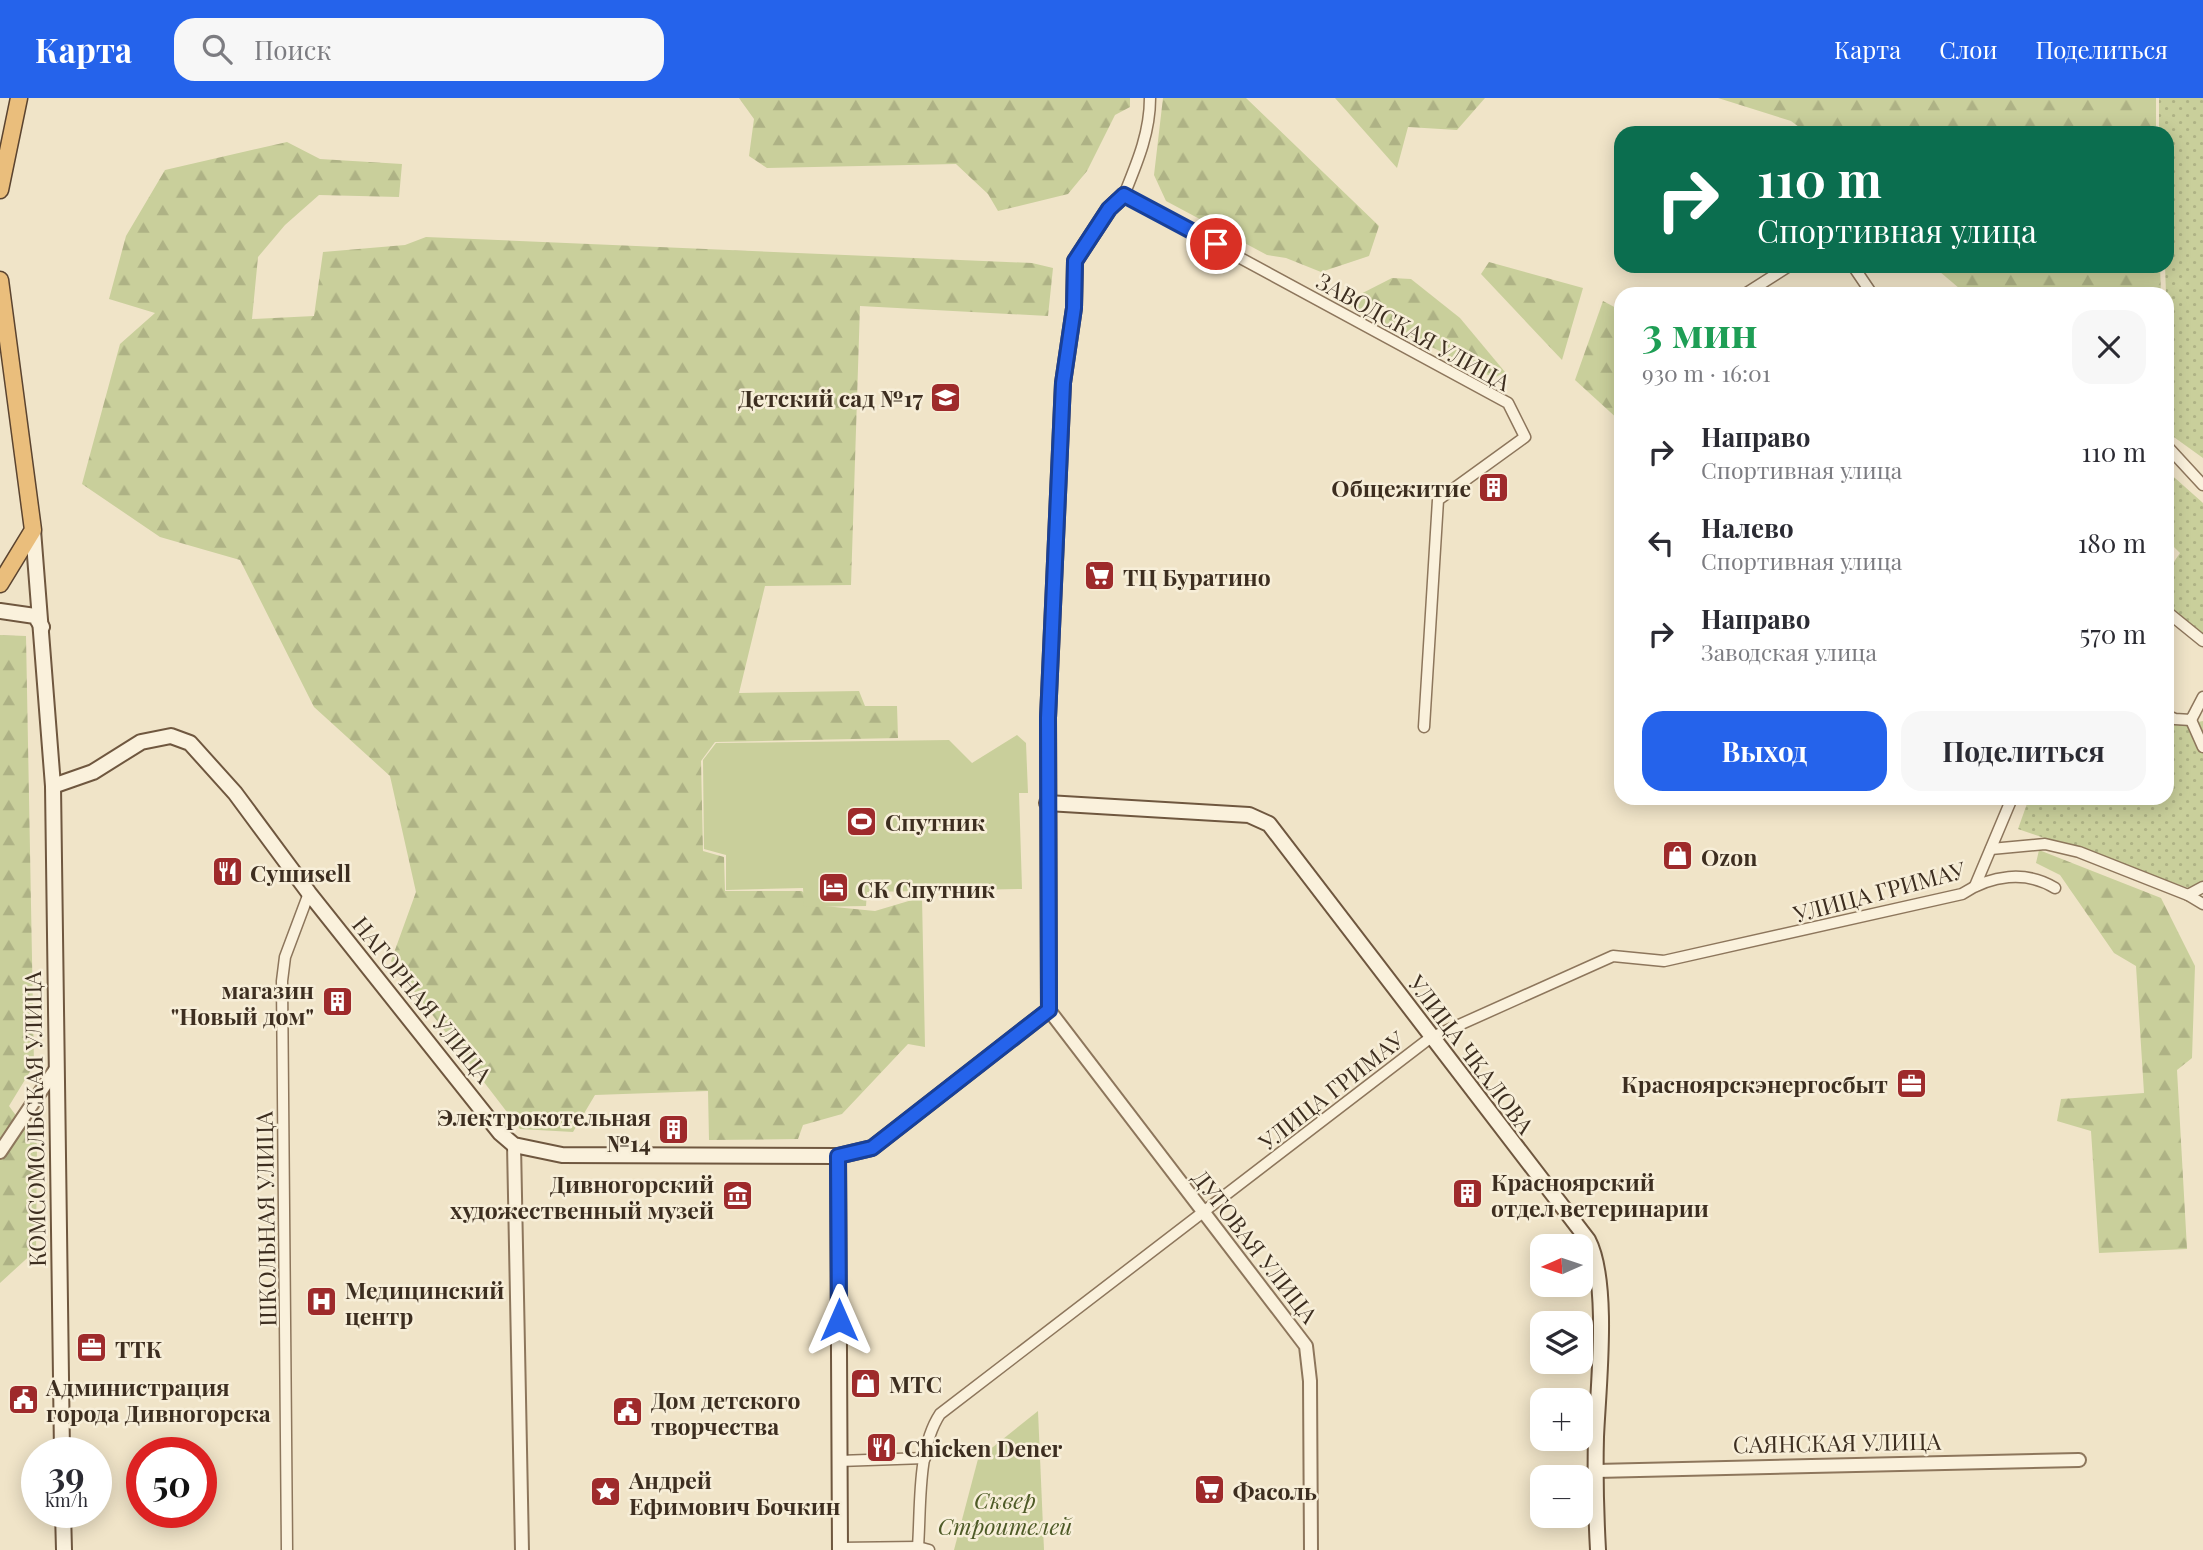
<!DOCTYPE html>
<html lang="ru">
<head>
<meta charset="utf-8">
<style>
  body { margin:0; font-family:"Playfair Display",serif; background:#f7f7f7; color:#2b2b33; height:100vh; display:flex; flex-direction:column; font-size:26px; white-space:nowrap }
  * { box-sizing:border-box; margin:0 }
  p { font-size:23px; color:#7c7c81 }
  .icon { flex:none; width:38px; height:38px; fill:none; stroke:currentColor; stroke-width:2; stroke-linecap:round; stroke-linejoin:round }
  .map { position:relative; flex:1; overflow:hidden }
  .details { position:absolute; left:1614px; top:189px; width:560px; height:518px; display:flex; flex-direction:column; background:#fff; border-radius:21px; box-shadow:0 4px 18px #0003 }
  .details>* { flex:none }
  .guide { position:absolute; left:1614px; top:28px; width:560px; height:147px; border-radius:21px; box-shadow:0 4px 18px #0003; background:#0b6e4f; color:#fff; overflow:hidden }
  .needle { width:46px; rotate:267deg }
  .fabs { position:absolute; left:1530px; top:1136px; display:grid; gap:14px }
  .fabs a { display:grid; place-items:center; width:63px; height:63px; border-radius:14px; background:#fff; box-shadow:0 4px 18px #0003; font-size:35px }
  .speed { position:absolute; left:21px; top:1339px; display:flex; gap:14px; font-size:35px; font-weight:700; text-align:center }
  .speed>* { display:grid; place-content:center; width:91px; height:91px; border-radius:50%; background:#fff; box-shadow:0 4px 18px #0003; line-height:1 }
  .speed small { font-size:18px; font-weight:400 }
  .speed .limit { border:10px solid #d22; background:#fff; color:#111 }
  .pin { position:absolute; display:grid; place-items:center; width:60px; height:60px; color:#fff; margin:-30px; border:4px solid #fff; border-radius:50%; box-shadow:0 2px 7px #0007 }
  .me { position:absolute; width:77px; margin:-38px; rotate:0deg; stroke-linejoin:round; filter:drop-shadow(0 0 5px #0008) }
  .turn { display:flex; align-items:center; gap:24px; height:147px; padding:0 28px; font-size:32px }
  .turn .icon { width:91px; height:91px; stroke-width:2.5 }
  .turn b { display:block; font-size:49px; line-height:60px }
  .round { display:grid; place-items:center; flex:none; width:74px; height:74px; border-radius:21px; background:#f7f7f7 }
  .headline { display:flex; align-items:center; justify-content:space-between; height:119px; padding:0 28px }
  h1 { font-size:42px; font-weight:700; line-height:52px; color:#1e9e55 }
  .primary-button { display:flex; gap:14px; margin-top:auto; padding:14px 28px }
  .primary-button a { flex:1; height:80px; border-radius:21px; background:#2563eb; color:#fff; font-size:28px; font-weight:700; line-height:80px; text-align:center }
  .primary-button a+a { background:#f7f7f7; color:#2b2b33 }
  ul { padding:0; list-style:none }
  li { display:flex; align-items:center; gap:21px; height:91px; padding:0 28px }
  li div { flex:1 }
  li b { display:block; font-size:26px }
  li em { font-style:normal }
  header { display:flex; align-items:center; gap:42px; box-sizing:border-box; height:98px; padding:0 35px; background:#2563eb; color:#fff }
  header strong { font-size:33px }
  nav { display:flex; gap:38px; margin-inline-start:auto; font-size:24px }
  .search { width:490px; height:63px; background:#f7f7f7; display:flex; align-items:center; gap:18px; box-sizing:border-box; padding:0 24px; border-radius:21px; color:#7c7c81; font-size:26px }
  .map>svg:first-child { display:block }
  .forest { fill:url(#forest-firs) }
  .park { fill:#c9cf9b }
  .garden { fill:url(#garden-dots) }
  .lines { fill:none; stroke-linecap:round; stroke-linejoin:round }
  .minor-casing { stroke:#8d765c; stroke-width:13 }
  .tertiary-casing { stroke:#8d765c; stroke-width:16 }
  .secondary-casing { stroke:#6f573f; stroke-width:18 }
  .trunk-casing { stroke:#5b4430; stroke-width:19 }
  .minor { stroke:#faf1dc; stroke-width:10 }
  .tertiary { stroke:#faf1dc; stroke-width:12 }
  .secondary { stroke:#faf1dc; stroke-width:14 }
  .trunk { stroke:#eabe7c; stroke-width:16 }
  .route-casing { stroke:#184099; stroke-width:18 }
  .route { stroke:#2563eb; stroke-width:12 }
  .labels { text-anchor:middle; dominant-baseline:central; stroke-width:5; stroke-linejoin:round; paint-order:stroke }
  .street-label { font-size:23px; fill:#3d2e20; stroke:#f7eed8 }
  .poi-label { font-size:23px; font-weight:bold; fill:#3d2e20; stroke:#f7eed8; text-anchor:start }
  .park-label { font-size:23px; font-style:italic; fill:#4d5a26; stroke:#f7eed8 }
</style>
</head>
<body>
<header>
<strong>Карта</strong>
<div class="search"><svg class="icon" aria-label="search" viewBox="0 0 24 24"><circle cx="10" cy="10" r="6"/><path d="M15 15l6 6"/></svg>Поиск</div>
<nav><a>Карта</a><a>Слои</a><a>Поделиться</a></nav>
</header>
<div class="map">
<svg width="2203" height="1452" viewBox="0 0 2203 1452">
  <defs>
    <pattern id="forest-firs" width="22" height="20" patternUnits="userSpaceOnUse" patternTransform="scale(1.75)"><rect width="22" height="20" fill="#c9cf9b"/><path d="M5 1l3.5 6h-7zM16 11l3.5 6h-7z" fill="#aeb285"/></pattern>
    <pattern id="garden-dots" width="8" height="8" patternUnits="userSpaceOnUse" patternTransform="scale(1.75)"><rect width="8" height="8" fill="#c9cf9b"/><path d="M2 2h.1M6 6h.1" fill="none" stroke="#aeb285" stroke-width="1.8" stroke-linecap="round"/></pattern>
  </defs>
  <rect width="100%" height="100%" fill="#f0e4c8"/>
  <g class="forest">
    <path d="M 739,0 L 1130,0 L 1130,9 L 1115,17 L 1087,73 L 1068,96 L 998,113 L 988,96 L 956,66 L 767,70 L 749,58 L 754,21 Z"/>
    <path d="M 1163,0 L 1246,0 L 1379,128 L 1369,158 L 1321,174 L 1286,160 L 1267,157 L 1166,103 L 1154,77 Z"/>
    <path d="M 1335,0 L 1485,0 L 1457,32 L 1408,29 L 1397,70 Z"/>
    <path d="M 1718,0 L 2156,0 L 2156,35 L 1807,35 L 1791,23 Z"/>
    <path d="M 287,44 L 320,61 L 402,66 L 399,99 L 319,97 L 285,127 L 258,159 L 252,221 L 314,218 L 323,154 L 405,147 L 426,139 L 1032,165 L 1053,170 L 1048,218 L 860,208 L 851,487 L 765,488 L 739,595 L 859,593 L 865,608 L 897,608 L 898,640 L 715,644 L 701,663 L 703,753 L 724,759 L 725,793 L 802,793 L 814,807 L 875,813 L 922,799 L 925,949 L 908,946 L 842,1016 L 803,1027 L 798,1041 L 709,1042 L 708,993 L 595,997 L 573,1034 L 520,1031 L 391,863 L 416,794 L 390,678 L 314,609 L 240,462 L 160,439 L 82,386 L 120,246 L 155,215 L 109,201 L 126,138 L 165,72 Z"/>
    <path d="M 1489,164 L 1583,190 L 1562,262 L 1481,176 Z"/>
    <path d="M 1933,168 L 2160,168 L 2161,196 L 1966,196 Z"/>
    <path d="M 1392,180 L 1411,181 L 1460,220 L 1505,274 L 1494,280 L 1343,205 Z"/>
    <path d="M 1603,203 L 1620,212 L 1620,323 L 1575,282 Z"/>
    <path d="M 0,537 L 26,538 L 34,967 L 9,1008 L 37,1046 L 36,1152 L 0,1185 Z"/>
    <path d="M 2039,752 L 2161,800 L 2195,868 L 2192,960 L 2177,972 L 2187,1151 L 2099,1155 L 2091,1033 L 2057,1023 L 2061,1001 L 2144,995 L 2136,868 L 2114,855 L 2060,777 L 2036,765 Z"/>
  </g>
  <g class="park">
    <path d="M 1017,637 L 1026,645 L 1028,695 L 1019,695 L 1022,791 L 867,794 L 866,808 L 804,809 L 803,790 L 726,792 L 726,757 L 704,751 L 703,662 L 716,645 L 949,642 L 972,665 Z"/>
    <path d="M 1038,1313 L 1044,1452 L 954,1452 L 978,1361 Z"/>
  </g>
  <g class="garden">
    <path d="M 2159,0 L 2203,0 L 2203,360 L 2171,337 L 2165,168 L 2166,35 L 2159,35 Z"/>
    <path d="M 2166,372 L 2203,405 L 2203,539 L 2167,510 L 2167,474 L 2180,455 L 2167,442 Z"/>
    <path d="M 2167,620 L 2182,627 L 2203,623 L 2203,795 L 2018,731 L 2029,700 L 2166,700 Z"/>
  </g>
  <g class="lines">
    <defs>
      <g id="minor">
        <path d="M 1150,0 C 1150,35 1137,65 1124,97 L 1508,305 L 1525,339 L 1438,402 L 1424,629"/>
        <path d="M 1853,168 L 1872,196"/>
        <path d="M 1745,196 L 1789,168"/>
        <path d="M 2166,347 L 2203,387"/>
        <path d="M 2166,513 L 2203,543"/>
        <path d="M 2166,617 L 2175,621 L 2191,622 L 2203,599"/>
        <path d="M 2191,622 L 2203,649"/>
        <path d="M 1991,751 L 2045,746 L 2079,754 L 2188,797 L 2203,806"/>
        <path d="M 1975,788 L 2012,700"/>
        <path d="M 2188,797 L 2203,789"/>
        <path d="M 839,1363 L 925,1360"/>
        <path d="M 918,1449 C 921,1408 917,1351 940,1316 L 1430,940 L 1613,858 L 1664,863 L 1962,796 C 1991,777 2026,772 2055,790"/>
        <path d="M 840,1450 L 918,1449 L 929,1452"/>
        <path d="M 287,1452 L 282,883 L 285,859 L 309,795"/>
      </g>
      <g id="tertiary">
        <path d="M 1049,912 L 1306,1248 L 1310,1283 L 1311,1452"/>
        <path d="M 514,1047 L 522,1452"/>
        <path d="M 0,1054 L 55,972"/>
        <path d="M 1596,1373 L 2079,1362"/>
      </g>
      <g id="secondary">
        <path d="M 33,432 L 53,688 L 62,1354"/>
        <path d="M 0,513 L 35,518 L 42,529"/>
        <path d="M 53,688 L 93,674 L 141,644 L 171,638 L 190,645 L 235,695 L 309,795 L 500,1035 L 514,1047 L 562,1057 L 838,1058 L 872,1050 L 1049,912 L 1048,620 L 1063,285 L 1074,210 L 1075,163 L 1109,111 L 1124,97"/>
        <path d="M 1047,705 L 1249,717 L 1269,726 L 1588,1142 C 1610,1184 1598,1290 1596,1339 C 1595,1377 1596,1415 1598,1452"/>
        <path d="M 838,1058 L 840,1452"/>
        <path d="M 63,1414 L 64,1452"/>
      </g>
      <g id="trunk">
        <path d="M 0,92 L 19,0"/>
        <path d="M 0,182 L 33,432 L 0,486"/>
      </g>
    </defs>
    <use href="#minor" class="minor-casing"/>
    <use href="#tertiary" class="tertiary-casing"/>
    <use href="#secondary" class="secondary-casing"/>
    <use href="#trunk" class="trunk-casing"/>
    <use href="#minor" class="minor"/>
    <use href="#tertiary" class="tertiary"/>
    <use href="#secondary" class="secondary"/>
    <use href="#trunk" class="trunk"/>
  </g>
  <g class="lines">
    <defs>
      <path id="route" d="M 839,1222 L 838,1058 L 872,1050 L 1049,912 L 1048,620 L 1063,285 L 1074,210 L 1075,163 L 1109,111 L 1124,97 L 1216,146"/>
    </defs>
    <use href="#route" class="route-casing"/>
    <use href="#route" class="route"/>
  </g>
  <defs>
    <symbol id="school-square" viewBox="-11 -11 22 22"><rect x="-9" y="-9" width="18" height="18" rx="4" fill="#9e2a2b" stroke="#f7eed8"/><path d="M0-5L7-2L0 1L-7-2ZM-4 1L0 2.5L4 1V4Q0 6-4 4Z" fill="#fff"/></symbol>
    <symbol id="building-square" viewBox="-11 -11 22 22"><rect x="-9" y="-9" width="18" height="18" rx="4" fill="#9e2a2b" stroke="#f7eed8"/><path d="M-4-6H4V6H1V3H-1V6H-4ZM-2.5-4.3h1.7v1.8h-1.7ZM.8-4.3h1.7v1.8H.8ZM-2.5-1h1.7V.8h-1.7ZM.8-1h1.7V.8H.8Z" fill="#fff"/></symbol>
    <symbol id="supermarket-square" viewBox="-11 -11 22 22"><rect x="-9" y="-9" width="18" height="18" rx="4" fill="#9e2a2b" stroke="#f7eed8"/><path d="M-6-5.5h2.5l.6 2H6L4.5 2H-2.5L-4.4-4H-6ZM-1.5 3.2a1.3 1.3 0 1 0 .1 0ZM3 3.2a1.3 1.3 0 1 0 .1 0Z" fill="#fff"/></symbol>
    <symbol id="stadium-square" viewBox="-11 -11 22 22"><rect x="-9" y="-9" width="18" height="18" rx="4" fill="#9e2a2b" stroke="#f7eed8"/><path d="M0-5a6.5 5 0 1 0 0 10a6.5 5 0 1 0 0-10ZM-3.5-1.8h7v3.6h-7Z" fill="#fff"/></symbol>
    <symbol id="shop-square" viewBox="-11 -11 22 22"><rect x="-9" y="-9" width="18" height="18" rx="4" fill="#9e2a2b" stroke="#f7eed8"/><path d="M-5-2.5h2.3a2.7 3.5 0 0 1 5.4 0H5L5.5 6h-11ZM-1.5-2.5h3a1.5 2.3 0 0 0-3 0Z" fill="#fff"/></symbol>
    <symbol id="restaurant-square" viewBox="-11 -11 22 22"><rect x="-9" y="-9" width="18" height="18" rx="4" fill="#9e2a2b" stroke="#f7eed8"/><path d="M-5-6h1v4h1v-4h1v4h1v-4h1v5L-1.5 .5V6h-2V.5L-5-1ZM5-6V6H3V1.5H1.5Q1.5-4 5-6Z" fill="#fff"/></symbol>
    <symbol id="hotel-square" viewBox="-11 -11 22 22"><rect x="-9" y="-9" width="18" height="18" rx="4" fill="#9e2a2b" stroke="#f7eed8"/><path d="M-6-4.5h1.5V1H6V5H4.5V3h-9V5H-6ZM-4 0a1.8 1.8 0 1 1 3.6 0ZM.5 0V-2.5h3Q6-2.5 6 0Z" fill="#fff"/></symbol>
    <symbol id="office-square" viewBox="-11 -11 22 22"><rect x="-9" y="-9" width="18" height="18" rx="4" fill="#9e2a2b" stroke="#f7eed8"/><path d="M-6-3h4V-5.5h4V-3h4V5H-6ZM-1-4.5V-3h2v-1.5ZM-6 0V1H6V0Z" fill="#fff"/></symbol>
    <symbol id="museum-square" viewBox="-11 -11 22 22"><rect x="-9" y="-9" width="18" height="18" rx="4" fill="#9e2a2b" stroke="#f7eed8"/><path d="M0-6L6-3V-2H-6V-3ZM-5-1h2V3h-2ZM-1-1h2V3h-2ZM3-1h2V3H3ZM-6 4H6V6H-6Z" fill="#fff"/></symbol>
    <symbol id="hospital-square" viewBox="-11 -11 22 22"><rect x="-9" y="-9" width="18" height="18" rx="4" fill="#9e2a2b" stroke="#f7eed8"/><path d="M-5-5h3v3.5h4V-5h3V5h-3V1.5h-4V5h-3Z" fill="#fff"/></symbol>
    <symbol id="civic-square" viewBox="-11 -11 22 22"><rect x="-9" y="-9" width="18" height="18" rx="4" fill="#9e2a2b" stroke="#f7eed8"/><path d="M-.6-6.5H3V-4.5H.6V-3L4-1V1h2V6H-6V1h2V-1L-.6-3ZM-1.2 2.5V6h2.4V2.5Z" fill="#fff"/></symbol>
    <symbol id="sight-square" viewBox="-11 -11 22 22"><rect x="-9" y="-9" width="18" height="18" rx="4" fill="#9e2a2b" stroke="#f7eed8"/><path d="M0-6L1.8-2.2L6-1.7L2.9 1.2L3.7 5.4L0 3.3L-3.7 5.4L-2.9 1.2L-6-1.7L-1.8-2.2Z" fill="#fff"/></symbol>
  </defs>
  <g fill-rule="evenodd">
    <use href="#school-square" x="928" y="282" width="35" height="35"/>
    <use href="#building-square" x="1476" y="372" width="35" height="35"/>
    <use href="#supermarket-square" x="1082" y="460" width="35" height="35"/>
    <use href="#stadium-square" x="844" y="706" width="35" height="35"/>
    <use href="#shop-square" x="1660" y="740" width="35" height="35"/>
    <use href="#restaurant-square" x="210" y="756" width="35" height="35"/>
    <use href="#hotel-square" x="816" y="772" width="35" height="35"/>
    <use href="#building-square" x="320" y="886" width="35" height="35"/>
    <use href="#office-square" x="1894" y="968" width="35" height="35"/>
    <use href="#building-square" x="656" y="1014" width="35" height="35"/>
    <use href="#building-square" x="1450" y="1078" width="35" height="35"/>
    <use href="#museum-square" x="720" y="1080" width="35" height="35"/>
    <use href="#hospital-square" x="304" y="1186" width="35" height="35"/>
    <use href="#office-square" x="74" y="1232" width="35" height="35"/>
    <use href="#shop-square" x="848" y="1268" width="35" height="35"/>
    <use href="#civic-square" x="6" y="1284" width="35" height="35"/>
    <use href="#civic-square" x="610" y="1296" width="35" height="35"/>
    <use href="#restaurant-square" x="864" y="1332" width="35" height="35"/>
    <use href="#supermarket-square" x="1192" y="1374" width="35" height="35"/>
    <use href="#sight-square" x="588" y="1376" width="35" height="35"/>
  </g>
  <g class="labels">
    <g class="street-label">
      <text transform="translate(1414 233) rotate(29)">ЗАВОДСКАЯ УЛИЦА</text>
      <text transform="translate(1879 793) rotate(-15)">УЛИЦА ГРИМАУ</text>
      <text transform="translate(423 901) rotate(51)">НАГОРНАЯ УЛИЦА</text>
      <text transform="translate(1472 956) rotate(53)">УЛИЦА ЧКАЛОВА</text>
      <text transform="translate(1331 992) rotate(-38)">УЛИЦА ГРИМАУ</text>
      <text transform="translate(34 1021) rotate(-91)">КОМСОМОЛЬСКАЯ УЛИЦА</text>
      <text transform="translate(265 1121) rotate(-91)">ШКОЛЬНАЯ УЛИЦА</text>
      <text transform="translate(1256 1148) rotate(52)">ДУГОВАЯ УЛИЦА</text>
      <text transform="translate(1837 1344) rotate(-1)">САЯНСКАЯ УЛИЦА</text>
    </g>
    <g class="poi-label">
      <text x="923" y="299" text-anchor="end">Детский сад №17</text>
      <text x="1471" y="389" text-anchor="end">Общежитие</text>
      <text x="1123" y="478">ТЦ Буратино</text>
      <text x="885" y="723">Спутник</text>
      <text x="1701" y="758">Ozon</text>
      <text x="250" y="774">Сушиsell</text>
      <text x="857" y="790">СК Спутник</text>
      <text x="314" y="891" text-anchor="end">магазин<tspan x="314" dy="26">"Новый дом"</tspan></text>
      <text x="1888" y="985" text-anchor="end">Красноярскэнергосбыт</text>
      <text x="651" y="1018" text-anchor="end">Электрокотельная<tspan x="651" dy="26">№14</tspan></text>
      <text x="1491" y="1083">Красноярский<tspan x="1491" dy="26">отдел ветеринарии</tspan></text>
      <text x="714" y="1085" text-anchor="end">Дивногорский<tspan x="714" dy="26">художественный музей</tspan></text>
      <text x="345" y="1191">Медицинский<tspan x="345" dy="26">центр</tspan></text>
      <text x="115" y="1250">ТТК</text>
      <text x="889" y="1285">МТС</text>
      <text x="46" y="1288">Администрация<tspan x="46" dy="26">города Дивногорска</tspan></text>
      <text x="651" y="1301">Дом детского<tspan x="651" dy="26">творчества</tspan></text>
      <text x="904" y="1349">Chicken Dener</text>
      <text x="629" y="1381">Андрей<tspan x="629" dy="26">Ефимович Бочкин</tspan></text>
      <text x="1233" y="1392">Фасоль</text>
    </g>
    <g class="park-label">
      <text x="1005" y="1401">Сквер<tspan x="1005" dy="26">Строителей</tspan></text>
    </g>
  </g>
</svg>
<div class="fabs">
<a><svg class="needle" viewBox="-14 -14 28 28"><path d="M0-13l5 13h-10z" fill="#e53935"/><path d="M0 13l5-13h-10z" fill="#7c7c81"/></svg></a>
<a><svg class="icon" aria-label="layers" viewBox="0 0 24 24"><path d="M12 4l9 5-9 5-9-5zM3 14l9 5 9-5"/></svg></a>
<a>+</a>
<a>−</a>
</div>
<div class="speed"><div>39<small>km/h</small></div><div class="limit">50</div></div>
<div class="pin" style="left:1216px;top:146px;background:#d93025"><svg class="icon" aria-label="arrive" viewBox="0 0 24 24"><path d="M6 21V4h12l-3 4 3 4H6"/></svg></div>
<svg class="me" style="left:839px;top:1222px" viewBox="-20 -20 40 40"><path d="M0-17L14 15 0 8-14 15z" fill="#2563eb" stroke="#fff" stroke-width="4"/></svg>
<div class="guide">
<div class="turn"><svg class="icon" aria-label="right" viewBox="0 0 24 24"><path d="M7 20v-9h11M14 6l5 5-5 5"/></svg><div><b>110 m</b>Спортивная улица</div></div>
</div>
<section class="details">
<div class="headline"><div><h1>3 мин</h1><p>930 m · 16:01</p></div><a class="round"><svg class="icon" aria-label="close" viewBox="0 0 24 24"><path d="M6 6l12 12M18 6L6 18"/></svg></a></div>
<ul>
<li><svg class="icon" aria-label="right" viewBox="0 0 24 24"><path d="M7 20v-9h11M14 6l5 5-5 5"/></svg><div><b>Направо</b><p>Спортивная улица</p></div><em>110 m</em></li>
<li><svg class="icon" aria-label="left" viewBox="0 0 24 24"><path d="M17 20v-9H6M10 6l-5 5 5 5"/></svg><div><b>Налево</b><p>Спортивная улица</p></div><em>180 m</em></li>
<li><svg class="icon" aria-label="right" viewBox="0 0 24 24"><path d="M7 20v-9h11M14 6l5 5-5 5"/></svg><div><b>Направо</b><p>Заводская улица</p></div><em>570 m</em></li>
</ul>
<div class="primary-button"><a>Выход</a><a>Поделиться</a></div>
</section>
</div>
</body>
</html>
